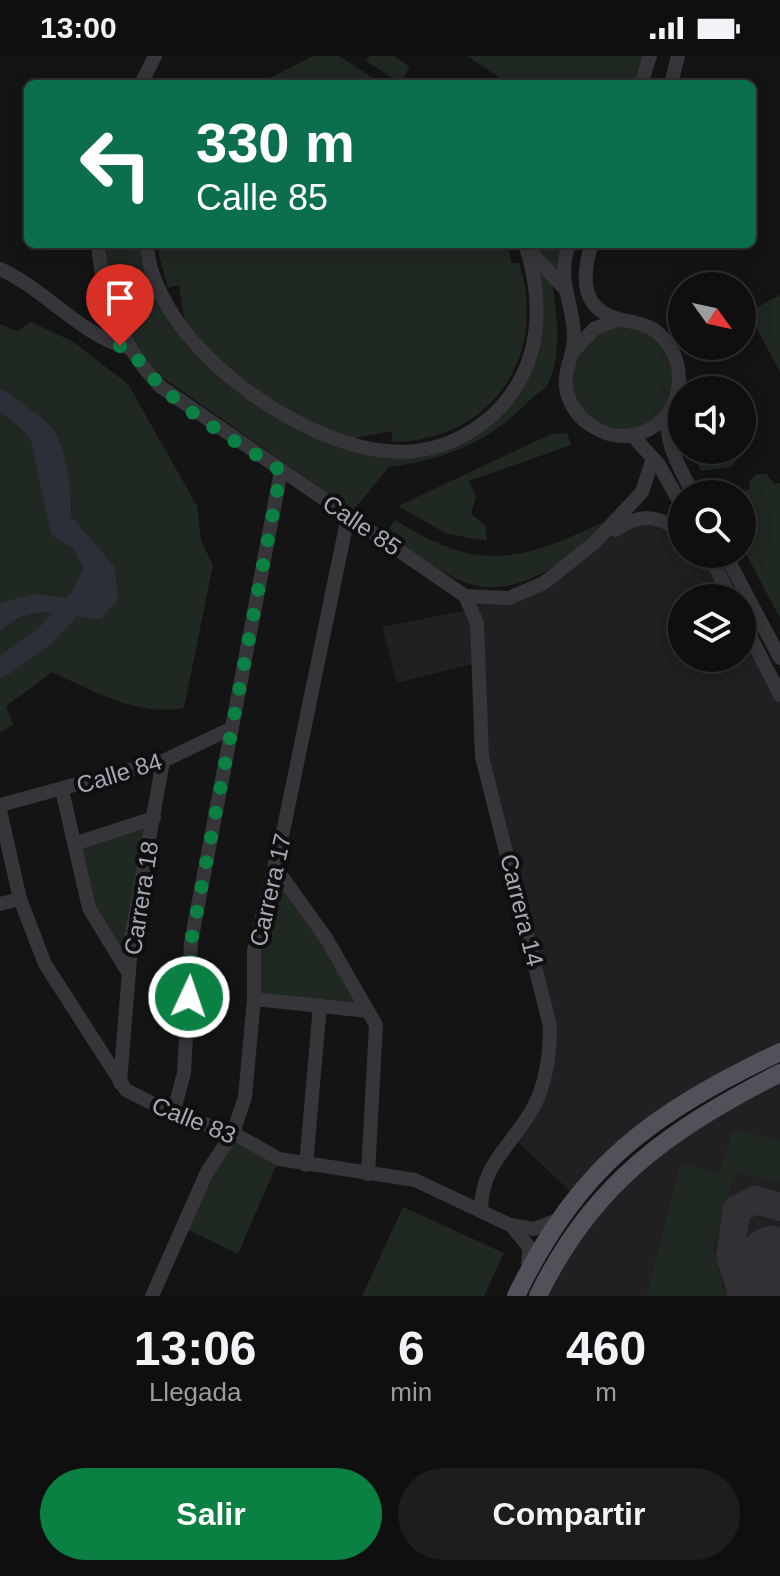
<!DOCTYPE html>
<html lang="es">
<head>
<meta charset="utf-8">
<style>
  body { margin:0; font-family:Helvetica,sans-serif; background:#1d1d1e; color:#f1f3f6; height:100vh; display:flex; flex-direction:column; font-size:30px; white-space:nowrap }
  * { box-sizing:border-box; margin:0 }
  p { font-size:26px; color:#9b9c9f }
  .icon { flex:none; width:44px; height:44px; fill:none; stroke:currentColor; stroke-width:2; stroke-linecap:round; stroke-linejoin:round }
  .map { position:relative; height:1240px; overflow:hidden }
  .panel { display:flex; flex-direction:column; background:#0f0f10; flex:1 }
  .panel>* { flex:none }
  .top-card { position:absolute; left:24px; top:24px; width:732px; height:168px; border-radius:12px; box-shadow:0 4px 20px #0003,0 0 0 2px #2f2f30; background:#0b6e4f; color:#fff; overflow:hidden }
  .needle { width:52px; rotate:123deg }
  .controls { position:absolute; left:668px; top:216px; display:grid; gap:16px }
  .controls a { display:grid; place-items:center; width:88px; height:88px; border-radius:50%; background:#0f0f10; box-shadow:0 4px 20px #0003,0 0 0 2px #2f2f30; font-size:40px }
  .pin { position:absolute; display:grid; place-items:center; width:68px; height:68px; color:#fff; margin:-82px -34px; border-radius:50% 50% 50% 0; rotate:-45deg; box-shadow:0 0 8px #0007 }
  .pin .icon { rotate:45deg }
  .me { position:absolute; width:88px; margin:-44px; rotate:3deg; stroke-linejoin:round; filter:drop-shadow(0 0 6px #0008) }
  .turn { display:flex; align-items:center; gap:28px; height:168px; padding:0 40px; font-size:36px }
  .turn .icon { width:104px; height:104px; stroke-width:2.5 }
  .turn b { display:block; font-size:56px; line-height:68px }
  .eta { display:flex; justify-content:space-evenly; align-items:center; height:136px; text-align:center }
  .eta b { font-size:48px; font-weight:600; line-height:56px }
  .action { display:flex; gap:16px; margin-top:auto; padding:16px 40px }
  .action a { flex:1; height:92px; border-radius:48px; background:#0b8043; color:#fff; font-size:32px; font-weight:600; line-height:92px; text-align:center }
  .action a+a { background:#1d1d1e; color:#f1f3f6 }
  .status { display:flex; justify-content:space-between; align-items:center; height:56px; padding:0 40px; background:#0f0f10; direction:ltr }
  .status svg { height:22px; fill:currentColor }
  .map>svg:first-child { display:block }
  .built { fill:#202022 }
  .green { fill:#202822 }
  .water { fill:#2b2f38 }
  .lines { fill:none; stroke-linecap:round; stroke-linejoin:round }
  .river { stroke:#2b2f38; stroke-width:20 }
  .taxiway { stroke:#313135; stroke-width:28 }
  .runway { stroke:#313135; stroke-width:72 }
  .minor { stroke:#35353a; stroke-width:14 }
  .major { stroke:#515159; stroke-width:18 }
  .route { stroke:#0b8043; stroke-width:14; stroke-dasharray:0 25.2 }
  .labels { text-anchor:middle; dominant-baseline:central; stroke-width:8; stroke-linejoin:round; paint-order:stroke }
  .street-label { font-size:24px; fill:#a6a7b5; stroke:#0f0f10 }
</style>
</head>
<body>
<div class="status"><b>13:00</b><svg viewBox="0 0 49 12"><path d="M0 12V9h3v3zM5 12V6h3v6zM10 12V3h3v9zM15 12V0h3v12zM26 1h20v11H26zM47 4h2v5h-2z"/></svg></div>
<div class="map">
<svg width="780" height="1240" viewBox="0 0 780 1240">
  <rect width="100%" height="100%" fill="#141415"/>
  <g class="built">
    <path d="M 633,462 L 682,475 L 682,498 L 709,498 L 731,542 L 682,542 L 682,602 L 742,602 L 742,564 L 780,639 L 780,996 L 701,1034 L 576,1141 L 513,1081 L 526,1064 L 550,996 L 482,701 L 480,606 L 397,627 L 382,571 L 472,553 L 465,540 L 509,542 Z"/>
    <path d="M 780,1017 L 780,1240 L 538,1240 L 612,1130 Z"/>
  </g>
  <g class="green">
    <path d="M 313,0 L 339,0 L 382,28 L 258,28 Z"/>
    <path d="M 369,0 L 394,0 L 410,11 L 400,27 L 366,5 Z"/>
    <path d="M 467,0 L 650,0 L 641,28 L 509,28 Z"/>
    <path d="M 104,188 L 147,188 L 147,194 L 185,267 L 179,229 L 168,232 L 156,188 L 509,188 L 511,207 L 519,207 C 549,300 491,386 391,386 L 393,375 L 345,384 L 360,390 L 438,390 L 503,348 L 535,277 L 524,188 L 569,188 L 563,212 L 552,222 C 556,258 563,291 549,326 C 547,332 536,338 531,343 C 490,386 447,403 389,411 L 353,455 L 158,318 C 122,277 112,241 104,188 Z"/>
    <path d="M 780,239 L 780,316 L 748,256 Z"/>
    <path d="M 31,266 L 72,285 L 128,328 L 197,450 L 201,485 L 213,509 L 184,652 C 138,661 93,635 52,616 L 6,650 L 13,669 L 0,676 L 0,575 C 33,548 77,549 118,543 L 115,511 L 71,460 L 72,449 L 57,379 L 47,367 L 0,336 L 0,268 L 17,275 Z"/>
    <path d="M 637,267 L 672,293 L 673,351 L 628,380 L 576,356 L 566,315 L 594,273 Z"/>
    <path d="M 0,355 C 55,384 50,431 62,484 C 76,493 100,502 96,524 C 91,558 23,538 0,548 Z"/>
    <path d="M 746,371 L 751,381 L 732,411 L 701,415 L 690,394 L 718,394 L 727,400 L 731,394 L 742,394 Z"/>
    <path d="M 567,377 L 571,389 L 469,425 L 476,441 L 471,458 L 485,469 L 487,485 L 447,478 L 398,450 L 551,378 Z"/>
    <path d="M 757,418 L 766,418 L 775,428 L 780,427 L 780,562 L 742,490 L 742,438 L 728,438 L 749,434 L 750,424 Z"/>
    <path d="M 395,464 C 478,516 518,507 603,466 C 575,502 519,543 470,528 C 440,518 412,495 385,478 Z"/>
    <path d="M 154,762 L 129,916 L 107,881 L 74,788 Z"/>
    <path d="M 275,811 L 368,955 L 254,943 L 254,895 Z"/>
    <path d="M 732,1073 L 780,1085 L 780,1127 L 735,1116 L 713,1194 L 726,1240 L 646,1240 L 681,1107 L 720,1117 Z"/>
    <path d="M 233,1077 L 279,1103 L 238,1198 L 182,1171 Z"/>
    <path d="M 403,1151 L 504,1197 L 484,1240 L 362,1240 Z"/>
  </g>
  <path class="water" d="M 0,336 C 17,345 47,361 56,378 C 66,396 73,441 71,460 L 115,511 L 118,543 L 101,563 C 56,561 39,543 0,575 L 0,548 L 4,546 L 33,538 L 79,543 L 91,535 L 96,524 L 89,501 L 62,484 C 50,431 55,384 0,355 Z"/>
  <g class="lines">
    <path class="river" d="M 0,343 L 27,364 L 40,380 L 60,473 L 80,485 L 95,512 L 79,543 L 46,579 L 0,612"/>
    <g class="taxiway">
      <path d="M 773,1206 L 780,1202"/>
      <path d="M 743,1240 L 730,1200 L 737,1153 L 756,1144 L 780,1151"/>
    </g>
    <path class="runway" d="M 763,1240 L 773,1206"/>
    <g class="minor">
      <path d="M 141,28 L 155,0"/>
      <path d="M 641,28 L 650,0"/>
      <path d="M 671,28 L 678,0"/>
      <path d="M 98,188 C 102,242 123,293 161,331 L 465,540 L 509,542 L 544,527 L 594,487 L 642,436 L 653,402"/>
      <path d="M 147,188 C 152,285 296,387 386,395 C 442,401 497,370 522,320 C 542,280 540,231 525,189"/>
      <path d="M 569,188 C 555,226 575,248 574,283 C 573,302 562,317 567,337 C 571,351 579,362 592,370 C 604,378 618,382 632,379 C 682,371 695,307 657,276 C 638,261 609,269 593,247 C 581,232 586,204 592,188"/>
      <path d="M 529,194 L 563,231"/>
      <path d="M 0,213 C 45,233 82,281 130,292"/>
      <path d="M 573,296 L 594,273 L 616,264"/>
      <path d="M 669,356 C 663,387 680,411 693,438"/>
      <path d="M 632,379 L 659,409 L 682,450"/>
      <path d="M 615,474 C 641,457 656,459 682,475"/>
      <path d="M 709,498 L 731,542"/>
      <path d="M 725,498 L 780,602"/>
      <path d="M 465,540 L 477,567 L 482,701 L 550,970 C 550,998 547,1025 534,1050 C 513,1090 481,1106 481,1155"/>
      <path d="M 742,564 L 780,639"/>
      <path d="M 62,734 L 89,852 L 128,916"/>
      <path d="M 0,749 L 163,705 L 232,672"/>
      <path d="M 0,754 L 20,843 L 45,908 L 126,1034 L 173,1058 L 233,1077 L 279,1103 L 415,1124 L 510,1169 L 534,1173 L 560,1163"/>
      <path d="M 74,788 L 154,762"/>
      <path d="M 275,811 L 326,882 L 376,969 L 368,1118"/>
      <path d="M 0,848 L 20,843"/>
      <path d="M 254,943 L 368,955"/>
      <path d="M 120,1027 L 132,878 L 163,705"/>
      <path d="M 173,1058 L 184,1017 L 191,886 L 281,415"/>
      <path d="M 306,1109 L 320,949"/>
      <path d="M 511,1169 L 529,1191 L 528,1214"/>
      <path d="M 152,1240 L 207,1116 L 233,1077 L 245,1041 L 254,943 L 254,895 L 284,771 L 348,460"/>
    </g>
    <g class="major">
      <path d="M 516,1240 C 580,1108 651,1058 780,996"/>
      <path d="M 538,1240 C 593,1126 671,1073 780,1017"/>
    </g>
  </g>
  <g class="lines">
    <path class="route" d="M 120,290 L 130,292 C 165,348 228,379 281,415 L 191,886 L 189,941"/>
  </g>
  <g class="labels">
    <g class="street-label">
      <text transform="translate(362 469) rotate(34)">Calle 85</text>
      <text transform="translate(119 717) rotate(-17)">Calle 84</text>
      <text transform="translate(270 834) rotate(-77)">Carrera 17</text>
      <text transform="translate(141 842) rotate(-81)">Carrera 18</text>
      <text transform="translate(522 854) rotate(76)">Carrera 14</text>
      <text transform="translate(194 1064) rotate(22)">Calle 83</text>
    </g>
  </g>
</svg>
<div class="controls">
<a><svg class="needle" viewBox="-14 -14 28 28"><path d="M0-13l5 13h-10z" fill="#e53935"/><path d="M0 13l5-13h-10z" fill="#9b9c9f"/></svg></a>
<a><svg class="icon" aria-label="sound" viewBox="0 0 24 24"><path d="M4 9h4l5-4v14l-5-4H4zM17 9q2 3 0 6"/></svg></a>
<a><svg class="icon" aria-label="search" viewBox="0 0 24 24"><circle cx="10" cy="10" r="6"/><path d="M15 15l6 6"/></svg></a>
<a><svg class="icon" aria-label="layers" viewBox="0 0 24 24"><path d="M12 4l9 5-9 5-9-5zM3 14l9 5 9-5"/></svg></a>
</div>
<div class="pin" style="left:120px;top:290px;background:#d93025"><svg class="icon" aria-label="arrive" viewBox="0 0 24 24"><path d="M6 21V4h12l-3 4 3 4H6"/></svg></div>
<svg class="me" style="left:189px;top:941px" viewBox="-20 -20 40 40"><circle r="17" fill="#0b8043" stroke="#fff" stroke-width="3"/><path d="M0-11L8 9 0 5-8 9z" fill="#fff"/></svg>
<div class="top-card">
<div class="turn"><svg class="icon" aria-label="left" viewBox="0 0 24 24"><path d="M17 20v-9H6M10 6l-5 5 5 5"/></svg><div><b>330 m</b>Calle 85</div></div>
</div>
</div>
<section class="panel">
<div class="eta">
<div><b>13:06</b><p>Llegada</p></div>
<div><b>6</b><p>min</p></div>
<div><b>460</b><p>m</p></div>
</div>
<div class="action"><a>Salir</a><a>Compartir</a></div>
</section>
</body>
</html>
